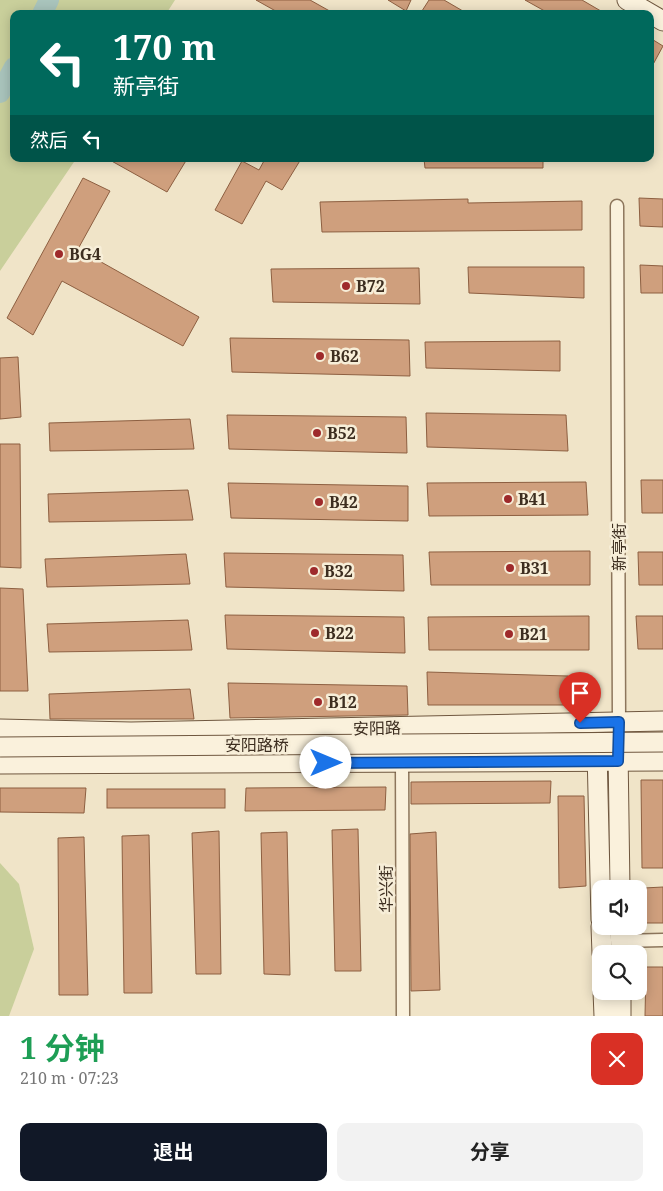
<!DOCTYPE html>
<html lang="zh">
<head>
<meta charset="utf-8">
<style>
  body { margin:0; font-family:"Noto Serif","Noto Sans SC",serif; background:#f2f2f2; color:#222; height:100vh; display:flex; flex-direction:column; font-size:19px; white-space:nowrap }
  * { box-sizing:border-box; margin:0 }
  p { font-size:16px; color:#767676 }
  .icon { flex:none; width:28px; height:28px; fill:none; stroke:currentColor; stroke-width:2; stroke-linecap:round; stroke-linejoin:round }
  .map { position:relative; height:1016px; overflow:hidden }
  .details { display:flex; flex-direction:column; background:#fff; flex:1 }
  .details>* { flex:none }
  .top-card { position:absolute; left:10px; top:10px; width:644px; height:152px; border-radius:10px; box-shadow:0 2px 12px #0003; background:#00695c; color:#fff; overflow:hidden }
  .tools { position:absolute; left:592px; top:880px; display:grid; gap:10px }
  .tools a { display:grid; place-items:center; width:55px; height:55px; border-radius:10px; background:#fff; box-shadow:0 2px 12px #0003; font-size:25px }
  .pin { position:absolute; display:grid; place-items:center; width:42px; height:42px; color:#fff; margin:-51px -21px; border-radius:50% 50% 50% 0; rotate:-45deg; box-shadow:0 0 5px #0007 }
  .pin .icon { rotate:45deg }
  .me { position:absolute; width:55px; margin:-28px; rotate:90deg; stroke-linejoin:round; filter:drop-shadow(0 0 4px #0008) }
  .turn { display:flex; align-items:center; gap:18px; height:105px; padding:0 20px; font-size:22px }
  .turn .icon { width:65px; height:65px; stroke-width:2.5 }
  .turn b { display:block; font-size:35px; line-height:42px }
  .then { display:flex; align-items:center; height:48px; padding:0 20px; background:#0003; gap:10px; font-size:19px }
  .round { display:grid; place-items:center; flex:none; width:52px; height:52px; border-radius:10px; background:#f2f2f2 }
  .head { display:flex; align-items:center; justify-content:space-between; height:85px; padding:0 20px }
  h1 { font-size:30px; font-weight:700; line-height:38px; color:#1e9e55 }
  .button { display:flex; gap:10px; margin-top:auto; padding:10px 20px }
  .button a { flex:1; height:58px; border-radius:10px; background:#111827; color:#fff; font-size:20px; font-weight:700; line-height:58px; text-align:center }
  .button a+a { background:#f2f2f2; color:#222 }
  .map>svg:first-child { display:block }
  .park { fill:#c9cf9b }
  .lines { fill:none; stroke-linecap:round; stroke-linejoin:round }
  .river { stroke:#a9c4bc; stroke-width:20 }
  .building { fill:#cf9f7d; stroke:#8d5f41 }
  .street-casing { stroke:#8d765c; stroke-width:15 }
  .secondary-casing { stroke:#6f573f; stroke-width:21 }
  .street { stroke:#faf1dc; stroke-width:12 }
  .secondary { stroke:#faf1dc; stroke-width:19 }
  .secondary-bridge-casing { stroke:#6f573f; stroke-width:21; stroke-linecap:butt }
  .secondary-bridge { stroke:#faf1dc; stroke-width:19 }
  .route-casing { stroke:#114b97; stroke-width:12 }
  .route { stroke:#1a73e8; stroke-width:9 }
  .poi-dot { fill:#9e2a2b; stroke:#f7eed8; stroke-width:2 }
  .labels { text-anchor:middle; dominant-baseline:central; stroke-width:5; stroke-linejoin:round; paint-order:stroke }
  .poi-label { font-size:16px; font-weight:bold; fill:#3d2e20; stroke:#f7eed8; text-anchor:start }
  .street-label { font-size:16px; fill:#3d2e20; stroke:#f7eed8 }
</style>
</head>
<body>
<div class="map">
<svg width="663" height="1016" viewBox="0 0 663 1016">
  <rect width="100%" height="100%" fill="#f0e4c8"/>
  <g class="park">
    <path d="M 0,0 L 175,0 L 166,14 L 14,14 L 14,159 L 76,159 L 0,271 Z"/>
    <path d="M 0,863 L 19,884 L 34,949 L 9,1016 L 0,1016 Z"/>
  </g>
  <g class="lines">
    <g class="river">
      <path d="M 42,14 L 49,0"/>
      <path d="M 0,93 L 14,67"/>
    </g>
  </g>
  <g class="building">
    <path d="M 256,0 L 310,0 L 335,14 L 281,14 Z"/>
    <path d="M 388,0 L 411,0 L 406,11 Z"/>
    <path d="M 429,0 L 444,0 L 468,14 L 420,14 Z"/>
    <path d="M 525,0 L 582,0 L 606,14 L 550,14 Z"/>
    <path d="M 650,38 L 663,46 L 650,70 Z"/>
    <path d="M 108,159 L 187,159 L 167,192 Z"/>
    <path d="M 265,159 L 301,159 L 282,190 L 266,181 L 242,224 L 215,210 L 242,161 L 259,170 Z"/>
    <path d="M 424,159 L 543,159 L 543,168 L 425,168 Z"/>
    <path d="M 83,178 L 110,191 L 78,249 L 199,317 L 183,346 L 62,281 L 33,335 L 7,318 Z"/>
    <path d="M 639,198 L 663,199 L 663,227 L 640,226 Z"/>
    <path d="M 468,199 L 468,203 L 582,201 L 582,230 L 322,232 L 320,202 Z"/>
    <path d="M 640,265 L 663,266 L 663,293 L 641,293 Z"/>
    <path d="M 468,267 L 584,267 L 584,298 L 469,293 Z"/>
    <path d="M 419,268 L 420,304 L 273,302 L 271,269 Z"/>
    <path d="M 230,338 L 409,340 L 410,376 L 232,372 Z"/>
    <path d="M 560,341 L 560,371 L 426,368 L 425,342 Z"/>
    <path d="M 18,357 L 21,417 L 0,419 L 0,358 Z"/>
    <path d="M 426,413 L 566,415 L 568,451 L 427,447 Z"/>
    <path d="M 227,415 L 406,417 L 407,453 L 229,449 Z"/>
    <path d="M 190,419 L 194,449 L 50,451 L 49,423 Z"/>
    <path d="M 0,444 L 20,444 L 21,568 L 0,567 Z"/>
    <path d="M 641,480 L 663,480 L 663,513 L 642,513 Z"/>
    <path d="M 586,482 L 588,515 L 429,516 L 427,483 Z"/>
    <path d="M 228,483 L 408,486 L 408,521 L 231,518 Z"/>
    <path d="M 188,490 L 193,520 L 49,522 L 48,494 Z"/>
    <path d="M 590,551 L 590,585 L 431,585 L 429,552 Z"/>
    <path d="M 638,552 L 663,552 L 663,585 L 639,585 Z"/>
    <path d="M 224,553 L 403,555 L 404,591 L 226,587 Z"/>
    <path d="M 186,554 L 190,584 L 47,587 L 45,559 Z"/>
    <path d="M 0,588 L 23,589 L 28,691 L 0,691 Z"/>
    <path d="M 225,615 L 404,617 L 405,653 L 227,649 Z"/>
    <path d="M 589,616 L 589,650 L 429,650 L 428,617 Z"/>
    <path d="M 636,616 L 663,616 L 663,649 L 638,649 Z"/>
    <path d="M 188,620 L 192,650 L 49,652 L 47,624 Z"/>
    <path d="M 427,672 L 568,676 L 569,705 L 428,705 Z"/>
    <path d="M 228,683 L 407,686 L 408,715 L 230,718 Z"/>
    <path d="M 190,689 L 194,719 L 50,719 L 49,694 Z"/>
    <path d="M 641,780 L 663,780 L 663,868 L 642,868 Z"/>
    <path d="M 551,781 L 550,803 L 411,804 L 411,782 Z"/>
    <path d="M 386,787 L 385,810 L 245,811 L 246,788 Z"/>
    <path d="M 0,788 L 86,788 L 84,813 L 0,812 Z"/>
    <rect x="107" y="789" width="118" height="19"/>
    <path d="M 558,796 L 584,796 L 586,886 L 559,888 Z"/>
    <path d="M 358,829 L 361,971 L 335,971 L 332,830 Z"/>
    <path d="M 219,831 L 221,974 L 196,974 L 192,833 Z"/>
    <path d="M 287,832 L 290,975 L 264,974 L 261,833 Z"/>
    <path d="M 436,832 L 440,990 L 411,991 L 410,834 Z"/>
    <path d="M 149,835 L 152,993 L 124,993 L 122,836 Z"/>
    <path d="M 84,837 L 88,995 L 59,995 L 58,838 Z"/>
    <path d="M 663,887 L 663,923 L 644,923 L 644,888 Z"/>
    <path d="M 646,967 L 663,967 L 663,1016 L 645,1016 Z"/>
  </g>
  <g class="lines">
    <defs>
      <g id="street">
        <path d="M 617,206 L 619,722"/>
        <path d="M 402,763 L 403,1016"/>
        <path d="M 621,941 L 663,940"/>
      </g>
      <g id="secondary">
        <path d="M 627,0 L 663,21"/>
        <path d="M 0,729 L 131,732 L 663,721"/>
        <path d="M 618,750 L 620,889"/>
        <path d="M 597,751 L 601,920"/>
        <path d="M 0,764 L 663,761"/>
        <path d="M 601,926 L 602,954"/>
        <path d="M 620,926 L 621,954"/>
        <path d="M 603,991 L 604,1016"/>
        <path d="M 621,991 L 621,1016"/>
      </g>
    </defs>
    <use href="#street" class="street-casing"/>
    <use href="#secondary" class="secondary-casing"/>
    <use href="#street" class="street"/>
    <use href="#secondary" class="secondary"/>
    <defs>
      <path id="secondary-bridge" d="M 0,747 L 663,742"/>
    </defs>
    <use href="#secondary-bridge" class="secondary-bridge-casing"/>
    <use href="#secondary-bridge" class="secondary-bridge"/>
  </g>
  <g class="lines">
    <defs>
      <path id="route" d="M 326,763 L 618,761 L 619,722 L 580,723"/>
    </defs>
    <use href="#route" class="route-casing"/>
    <use href="#route" class="route"/>
  </g>
  <g class="poi-dot">
    <circle cx="59" cy="254" r="5"/>
    <circle cx="346" cy="286" r="5"/>
    <circle cx="320" cy="356" r="5"/>
    <circle cx="317" cy="433" r="5"/>
    <circle cx="508" cy="499" r="5"/>
    <circle cx="319" cy="502" r="5"/>
    <circle cx="510" cy="568" r="5"/>
    <circle cx="314" cy="571" r="5"/>
    <circle cx="315" cy="633" r="5"/>
    <circle cx="509" cy="634" r="5"/>
    <circle cx="318" cy="702" r="5"/>
  </g>
  <g class="labels">
    <g class="poi-label">
      <text x="69" y="254">BG4</text>
      <text x="356" y="286">B72</text>
      <text x="330" y="356">B62</text>
      <text x="327" y="433">B52</text>
      <text x="518" y="499">B41</text>
      <text x="329" y="502">B42</text>
      <text x="520" y="568">B31</text>
      <text x="324" y="571">B32</text>
      <text x="325" y="633">B22</text>
      <text x="519" y="634">B21</text>
      <text x="328" y="702">B12</text>
    </g>
    <g class="street-label">
      <text transform="translate(619 547) rotate(-90)">新亭街</text>
      <text transform="translate(377 728) rotate(-1)">安阳路</text>
      <text x="257" y="745">安阳路桥</text>
      <text transform="translate(386 889) rotate(-90)">华兴街</text>
    </g>
  </g>
</svg>
<div class="tools">
<a><svg class="icon" aria-label="sound" viewBox="0 0 24 24"><path d="M4 9h4l5-4v14l-5-4H4zM17 9q2 3 0 6"/></svg></a>
<a><svg class="icon" aria-label="search" viewBox="0 0 24 24"><circle cx="10" cy="10" r="6"/><path d="M15 15l6 6"/></svg></a>
</div>
<div class="pin" style="left:580px;top:723px;background:#d93025"><svg class="icon" aria-label="arrive" viewBox="0 0 24 24"><path d="M6 21V4h12l-3 4 3 4H6"/></svg></div>
<svg class="me" style="left:326px;top:763px" viewBox="-20 -20 40 40"><circle r="19" fill="#fff"/><path d="M0-13L10 11 0 6-10 11z" fill="#1a73e8"/></svg>
<div class="top-card">
<div class="turn"><svg class="icon" aria-label="left" viewBox="0 0 24 24"><path d="M17 20v-9H6M10 6l-5 5 5 5"/></svg><div><b>170 m</b>新亭街</div></div>
<div class="then">然后<svg class="icon" aria-label="left" viewBox="0 0 24 24"><path d="M17 20v-9H6M10 6l-5 5 5 5"/></svg></div>
</div>
</div>
<section class="details">
<div class="head"><div><h1>1 分钟</h1><p>210 m · 07:23</p></div><a class="round" style="background:#d93025;color:#fff"><svg class="icon" aria-label="close" viewBox="0 0 24 24"><path d="M6 6l12 12M18 6L6 18"/></svg></a></div>
<div class="button"><a>退出</a><a>分享</a></div>
</section>
</body>
</html>
